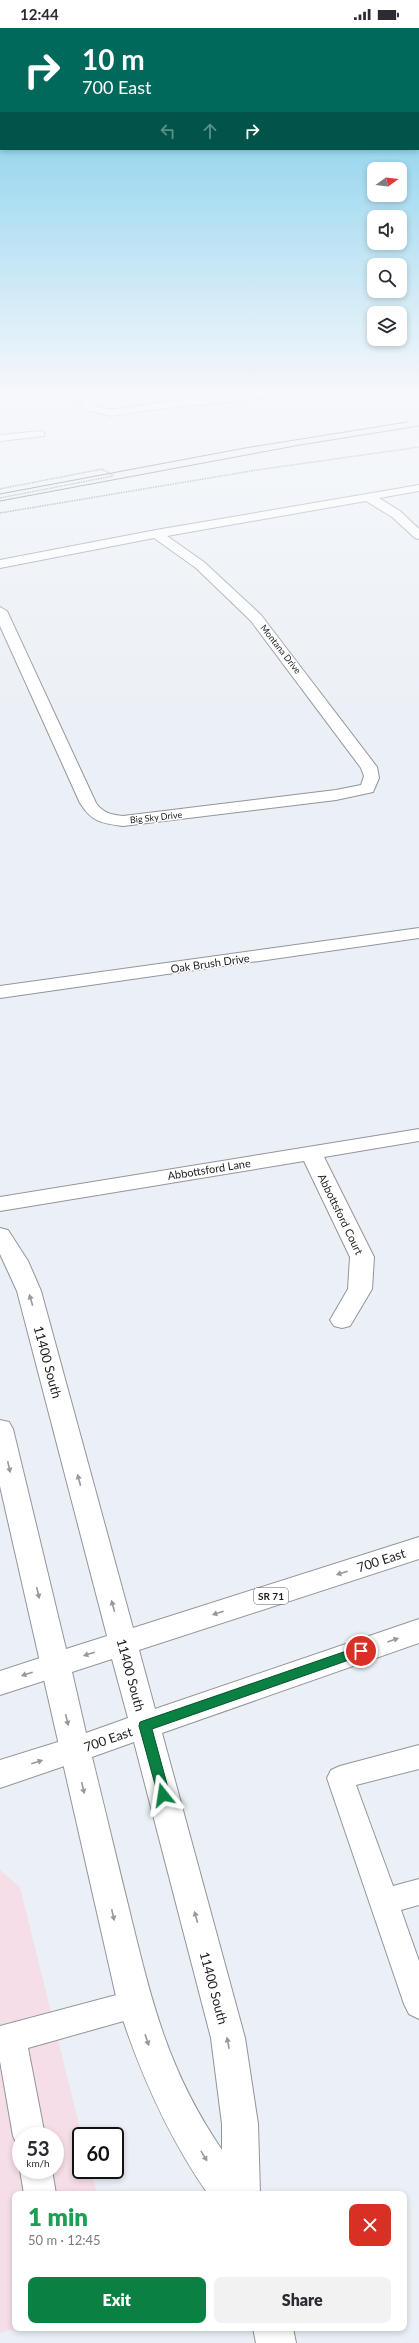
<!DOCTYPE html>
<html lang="en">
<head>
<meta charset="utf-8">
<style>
  body { margin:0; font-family:Lato,sans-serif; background:#f2f2f3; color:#2b2b33; height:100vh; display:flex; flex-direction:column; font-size:15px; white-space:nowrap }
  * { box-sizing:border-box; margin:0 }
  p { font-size:13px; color:#7c7c81 }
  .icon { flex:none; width:22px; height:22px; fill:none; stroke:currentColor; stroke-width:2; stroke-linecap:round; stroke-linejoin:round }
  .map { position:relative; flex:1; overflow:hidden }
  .details { position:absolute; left:12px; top:2163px; width:395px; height:140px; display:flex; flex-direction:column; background:#fff; border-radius:8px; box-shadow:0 2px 6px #0003 }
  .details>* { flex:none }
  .banner { position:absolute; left:0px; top:0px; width:419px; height:122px; box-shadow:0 2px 6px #0003; background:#00695c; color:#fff; overflow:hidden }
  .needle { width:26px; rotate:75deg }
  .fabs { position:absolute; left:367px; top:134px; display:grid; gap:8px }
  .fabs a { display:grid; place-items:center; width:40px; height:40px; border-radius:8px; background:#fff; box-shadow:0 2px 6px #0003; font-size:20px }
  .speed { position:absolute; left:12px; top:2099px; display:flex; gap:8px; font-size:20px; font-weight:700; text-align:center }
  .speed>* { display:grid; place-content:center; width:52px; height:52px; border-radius:50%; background:#fff; box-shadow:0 2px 6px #0003; line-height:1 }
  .speed small { font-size:10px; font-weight:400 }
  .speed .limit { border:2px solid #111; border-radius:6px; background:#fff; color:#111 }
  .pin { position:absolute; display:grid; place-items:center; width:34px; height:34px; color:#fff; margin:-17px; border:2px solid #fff; border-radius:50%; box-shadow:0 1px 4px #0007 }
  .me { position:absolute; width:44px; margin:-22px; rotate:345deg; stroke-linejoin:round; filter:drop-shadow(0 0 3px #0008) }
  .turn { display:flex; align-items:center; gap:14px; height:84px; padding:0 16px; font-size:18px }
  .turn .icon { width:52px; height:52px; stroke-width:2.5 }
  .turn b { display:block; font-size:28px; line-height:34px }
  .lanes { display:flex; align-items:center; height:38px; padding:0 16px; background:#0003; justify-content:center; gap:20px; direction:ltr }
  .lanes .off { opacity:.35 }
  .round { display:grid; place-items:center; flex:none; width:42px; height:42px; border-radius:8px; background:#f2f2f3 }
  .headline { display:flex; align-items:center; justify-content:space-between; height:68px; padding:0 16px }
  h1 { font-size:24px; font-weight:800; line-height:30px; color:#1e9e55 }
  .action { display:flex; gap:8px; margin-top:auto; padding:8px 16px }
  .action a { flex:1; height:46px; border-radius:8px; background:#0b8043; color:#fff; font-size:16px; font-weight:800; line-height:46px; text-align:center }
  .action a+a { background:#f2f2f3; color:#2b2b33 }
  .status { display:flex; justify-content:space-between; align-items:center; height:28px; padding:0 20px; background:#fff; direction:ltr }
  .status svg { height:11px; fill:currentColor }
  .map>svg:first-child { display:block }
  .commercial { fill:#f6dee9; fill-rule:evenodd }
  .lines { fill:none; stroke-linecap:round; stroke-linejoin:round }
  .lane-casing { stroke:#92959b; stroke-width:2 }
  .street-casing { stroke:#92959b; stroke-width:2 }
  .secondary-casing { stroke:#92959b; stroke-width:2 }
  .primary-casing { stroke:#92959b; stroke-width:2 }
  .path { stroke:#808387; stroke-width:1.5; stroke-dasharray:1.5 1; stroke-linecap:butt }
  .lane { fill:#fff; fill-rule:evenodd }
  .street { fill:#fff; fill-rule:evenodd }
  .secondary { fill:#fff; fill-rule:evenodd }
  .primary { fill:#fff; fill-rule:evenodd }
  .tram { stroke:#515356; stroke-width:1 }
  .oneway { fill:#989899 }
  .route { fill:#0b8043; stroke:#07532c }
  .labels { text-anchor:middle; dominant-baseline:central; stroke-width:3; stroke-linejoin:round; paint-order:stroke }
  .far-street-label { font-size:9px; fill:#1a1b1d; stroke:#fff }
  .shield { fill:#fff; stroke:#5f5f61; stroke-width:1 }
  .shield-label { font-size:10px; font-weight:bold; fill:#1a1b1d }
  .street-label { font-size:11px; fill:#1a1b1d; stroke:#fff }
  .near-street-label { font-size:13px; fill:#1a1b1d; stroke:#fff }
</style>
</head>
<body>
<div class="status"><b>12:44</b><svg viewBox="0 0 49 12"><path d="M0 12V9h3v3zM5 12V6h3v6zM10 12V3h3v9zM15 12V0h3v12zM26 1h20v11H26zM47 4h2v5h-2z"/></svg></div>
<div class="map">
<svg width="419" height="2315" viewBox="0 0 419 2315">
  <rect width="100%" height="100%" fill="#ebf0f6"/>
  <path class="commercial" d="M 0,1842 L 20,1859 L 82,2108 L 81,2142 L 91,2142 L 97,2166 L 15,2166 L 15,2300 L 17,2300 L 0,2305 ZM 21,2108 L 55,2108 L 55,2142 L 21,2142 Z"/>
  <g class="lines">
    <defs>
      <g id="lane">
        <path d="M 41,403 L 44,404 L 44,408 L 0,413 L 0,407 Z"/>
        <path d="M 419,1717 L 419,1741 L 356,1757 L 393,1858 L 419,1851 L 419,1877 L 401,1882 L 419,1933 L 419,1991 L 409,1986 L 404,1976 L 327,1750 L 331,1742 L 340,1738 Z"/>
        <path d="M 135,1962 L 145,1967 L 150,1977 L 145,1987 L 28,2020 L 45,2108 L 21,2108 L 21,2120 L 18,2119 L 13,2108 L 0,2033 L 0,1998 Z"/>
        <path d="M 21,2140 L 21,2142 L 52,2142 L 56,2166 L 24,2166 L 20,2142 Z"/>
      </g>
      <g id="street">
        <path d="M 72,363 L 82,363 L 93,378 L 111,382 L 157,375 L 271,363 L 310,363 L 305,366 L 157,381 L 111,388 L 85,382 Z"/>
        <path d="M 419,457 L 419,463 L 379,470 L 400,483 L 419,501 L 419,511 L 415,510 L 392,489 L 366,473 L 167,508 L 204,534 L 261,587 L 377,739 L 379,750 L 373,764 L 336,772 L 123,798 C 101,795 92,794 80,775 L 0,598 L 0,579 L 7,583 L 96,775 C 103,785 112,787 123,788 L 336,762 L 361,757 L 364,748 L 361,740 L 251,593 L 196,540 L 154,510 L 0,540 L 0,532 L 156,502 Z"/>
        <path d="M 419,900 L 419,910 L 0,970 L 0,958 Z"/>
        <path d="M 419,1101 L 419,1113 L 324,1129 L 374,1229 L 372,1261 L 350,1298 L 342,1300 L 334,1298 L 330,1292 L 348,1261 L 350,1229 L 304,1133 L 0,1183 L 0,1169 Z"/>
      </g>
      <g id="secondary">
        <path d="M 55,1625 L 65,1628 L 70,1637 L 65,1646 L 0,1667 L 0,1643 Z"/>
        <path d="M 74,1709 L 85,1713 L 89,1722 L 85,1731 L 0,1760 L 0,1732 Z"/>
      </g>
      <g id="primary">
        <path d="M 0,1200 L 8,1202 L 28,1233 L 41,1263 L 133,1600 L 419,1509 L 419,1531 L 139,1622 L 155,1681 L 419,1591 L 419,1615 L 162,1705 L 245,2010 L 258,2096 L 260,2166 L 208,2166 C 167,2107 140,2045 118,1977 L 0,1458 L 0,1392 L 9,1394 L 13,1401 L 66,1621 L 107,1608 L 17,1263 L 0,1226 ZM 112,1631 L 128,1690 L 86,1705 L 72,1644 ZM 134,1714 L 211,2010 L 222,2096 L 222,2122 C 168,2043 152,1975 130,1885 C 117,1833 105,1781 92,1729 Z"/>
        <path d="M 253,2300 L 293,2300 L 296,2315 L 256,2315 Z"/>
      </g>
    </defs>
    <use href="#lane" class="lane-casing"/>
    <use href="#street" class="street-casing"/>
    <use href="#secondary" class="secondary-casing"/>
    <use href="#primary" class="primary-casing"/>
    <g class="path">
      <path d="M 0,461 L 102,441 L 114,448"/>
      <path d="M 0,470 L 113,448"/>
      <path d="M 0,485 L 257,442 L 419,419"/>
    </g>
    <use href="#lane" class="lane"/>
    <use href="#street" class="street"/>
    <use href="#secondary" class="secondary"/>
    <use href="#primary" class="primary"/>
    <g class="tram">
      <path d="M 0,466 L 245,420 L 407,394"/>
      <path d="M 0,473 L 300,417 L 419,398"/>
    </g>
  </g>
  <defs><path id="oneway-solid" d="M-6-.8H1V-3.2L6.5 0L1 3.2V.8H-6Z"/></defs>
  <g class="oneway">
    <use href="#oneway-solid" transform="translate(31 1272) rotate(-106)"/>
    <use href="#oneway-solid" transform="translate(9 1439) rotate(77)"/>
    <use href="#oneway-solid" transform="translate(79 1452) rotate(-105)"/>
    <use href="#oneway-solid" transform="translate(342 1545) rotate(162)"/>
    <use href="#oneway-solid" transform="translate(38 1565) rotate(77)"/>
    <use href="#oneway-solid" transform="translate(113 1578) rotate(-105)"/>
    <use href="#oneway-solid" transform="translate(218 1585) rotate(162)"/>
    <use href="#oneway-solid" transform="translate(393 1612) rotate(-19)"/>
    <use href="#oneway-solid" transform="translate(89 1626) rotate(162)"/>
    <use href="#oneway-solid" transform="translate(27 1646) rotate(162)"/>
    <use href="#oneway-solid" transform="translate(67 1692) rotate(77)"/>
    <use href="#oneway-solid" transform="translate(37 1734) rotate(-17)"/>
    <use href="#oneway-solid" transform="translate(83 1760) rotate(77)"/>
    <use href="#oneway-solid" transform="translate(113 1887) rotate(77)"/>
    <use href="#oneway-solid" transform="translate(196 1889) rotate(-105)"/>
    <use href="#oneway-solid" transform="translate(147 2012) rotate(71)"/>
    <use href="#oneway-solid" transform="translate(228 2015) rotate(-101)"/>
    <use href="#oneway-solid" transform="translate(204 2128) rotate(58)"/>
  </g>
  <linearGradient id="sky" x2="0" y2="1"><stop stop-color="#6dc7e9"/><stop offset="0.53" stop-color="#f6f8fb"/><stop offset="1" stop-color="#f6f8fb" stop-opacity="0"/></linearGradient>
  <rect width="419" height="688" fill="url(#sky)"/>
  <path class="route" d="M 361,1618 L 366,1619 L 367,1623 L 366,1626 L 152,1701 L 170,1767 L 168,1771 L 163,1772 L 159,1771 L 139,1698 L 140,1694 Z"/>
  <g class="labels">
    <g class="far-street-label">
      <text transform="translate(281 621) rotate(52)">Montana Drive</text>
      <text transform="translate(156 789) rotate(-6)">Big Sky Drive</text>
    </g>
    <rect class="shield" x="254" y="1560" width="34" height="16" rx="3"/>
    <g class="shield-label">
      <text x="271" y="1568">SR 71</text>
    </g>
    <g class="street-label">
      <text transform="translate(210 935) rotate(-8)">Oak Brush Drive</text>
      <text transform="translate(209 1141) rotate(-9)">Abbottsford Lane</text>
      <text transform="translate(341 1186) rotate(64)">Abbottsford Court</text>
    </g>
    <g class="near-street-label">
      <text transform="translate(48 1334) rotate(75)">11400 South</text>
      <text transform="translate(381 1532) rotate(-18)">700 East</text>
      <text transform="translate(131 1647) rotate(75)">11400 South</text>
      <text transform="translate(108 1711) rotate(-19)">700 East</text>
      <text transform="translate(214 1960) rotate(75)">11400 South</text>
    </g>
  </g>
</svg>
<div class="fabs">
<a><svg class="needle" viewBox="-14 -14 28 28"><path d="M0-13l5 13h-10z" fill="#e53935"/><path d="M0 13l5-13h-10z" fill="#7c7c81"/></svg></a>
<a><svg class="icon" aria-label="sound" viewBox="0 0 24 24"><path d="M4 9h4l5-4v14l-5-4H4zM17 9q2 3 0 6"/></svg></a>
<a><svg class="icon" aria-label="search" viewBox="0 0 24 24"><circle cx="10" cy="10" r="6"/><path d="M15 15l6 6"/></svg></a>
<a><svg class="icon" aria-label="layers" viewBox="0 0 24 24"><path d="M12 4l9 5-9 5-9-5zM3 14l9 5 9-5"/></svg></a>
</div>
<div class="speed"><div>53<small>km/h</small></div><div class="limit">60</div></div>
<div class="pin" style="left:361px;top:1623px;background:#d93025"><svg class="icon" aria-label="arrive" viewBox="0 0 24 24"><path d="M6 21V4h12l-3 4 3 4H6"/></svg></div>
<svg class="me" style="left:163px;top:1767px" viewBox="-20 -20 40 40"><path d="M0-17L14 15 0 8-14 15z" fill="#0b8043" stroke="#fff" stroke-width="4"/></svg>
<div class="banner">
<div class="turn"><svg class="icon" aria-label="right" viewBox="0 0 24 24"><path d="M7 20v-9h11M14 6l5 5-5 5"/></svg><div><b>10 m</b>700 East</div></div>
<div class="lanes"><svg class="icon off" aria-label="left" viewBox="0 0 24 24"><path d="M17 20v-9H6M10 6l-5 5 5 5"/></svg><svg class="icon off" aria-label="ahead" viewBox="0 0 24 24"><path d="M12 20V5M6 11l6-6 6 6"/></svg><svg class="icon" aria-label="right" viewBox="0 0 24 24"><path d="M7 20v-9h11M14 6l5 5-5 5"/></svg></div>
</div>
<section class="details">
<div class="headline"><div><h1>1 min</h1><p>50 m · 12:45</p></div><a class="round" style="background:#d93025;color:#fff"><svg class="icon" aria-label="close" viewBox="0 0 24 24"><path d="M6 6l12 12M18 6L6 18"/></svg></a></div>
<div class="action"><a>Exit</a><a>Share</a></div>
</section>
</div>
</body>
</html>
